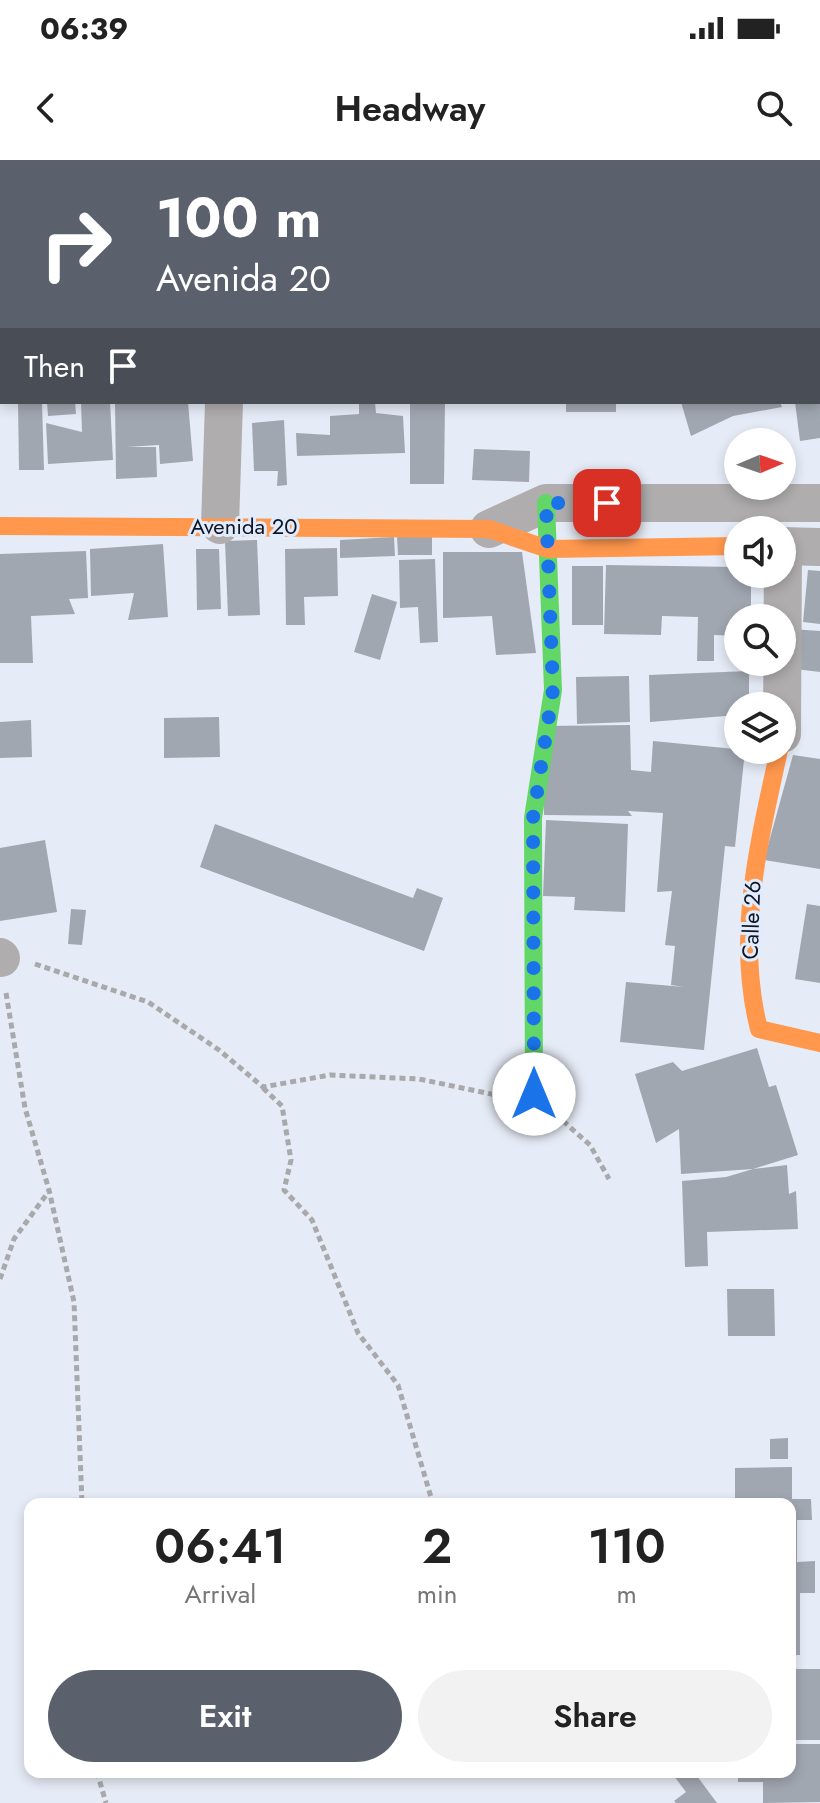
<!DOCTYPE html>
<html lang="en">
<head>
<meta charset="utf-8">
<style>
  body { margin:0; font-family:Jost,sans-serif; background:#f2f2f2; color:#222; height:100vh; display:flex; flex-direction:column; font-size:30px; white-space:nowrap }
  * { box-sizing:border-box; margin:0 }
  p { font-size:26px; color:#767676 }
  .icon { flex:none; width:44px; height:44px; fill:none; stroke:currentColor; stroke-width:2; stroke-linecap:round; stroke-linejoin:round }
  .map { position:relative; flex:1; overflow:hidden }
  .side { position:absolute; left:24px; top:1338px; width:772px; height:280px; display:flex; flex-direction:column; background:#fff; border-radius:16px; box-shadow:0 4px 12px #0003 }
  .side>* { flex:none }
  .hud { position:absolute; left:0px; top:0px; width:820px; height:244px; box-shadow:0 4px 12px #0003; background:#5b616c; color:#fff; overflow:hidden }
  .needle { width:52px; rotate:88deg }
  .controls { position:absolute; left:724px; top:268px; display:grid; gap:16px }
  .controls a { display:grid; place-items:center; width:72px; height:72px; border-radius:50%; background:#fff; box-shadow:0 4px 12px #0003; font-size:40px }
  .pin { position:absolute; display:grid; place-items:center; width:68px; height:68px; color:#fff; margin:-34px; border-radius:16px; box-shadow:0 4px 12px #0006 }
  .me { position:absolute; width:88px; margin:-44px; rotate:0deg; stroke-linejoin:round; filter:drop-shadow(0 0 6px #0008) }
  .turn { display:flex; align-items:center; gap:28px; height:168px; padding:0 24px; font-size:36px }
  .turn .icon { width:104px; height:104px; stroke-width:2.5 }
  .turn b { display:block; font-size:56px; line-height:68px }
  .then { display:flex; align-items:center; height:76px; padding:0 24px; background:#0003; gap:16px; font-size:30px }
  .eta { display:flex; justify-content:space-evenly; align-items:center; height:136px; text-align:center }
  .eta b { font-size:48px; font-weight:600; line-height:56px }
  .action { display:flex; gap:16px; margin-top:auto; padding:16px 24px }
  .action a { flex:1; height:92px; border-radius:48px; background:#5b616c; color:#fff; font-size:32px; font-weight:600; line-height:92px; text-align:center }
  .action a+a { background:#f2f2f2; color:#222 }
  .status { display:flex; justify-content:space-between; align-items:center; height:56px; padding:0 40px; background:#fff; direction:ltr }
  .status svg { height:22px; fill:currentColor }
  header { display:flex; justify-content:space-between; align-items:center; height:104px; padding:0 24px; background:#fff; font-size:36px; font-weight:600 }
  .map>svg:first-child { display:block }
  .building { fill:#a1a7b1 }
  .lines { fill:none; stroke-linecap:round; stroke-linejoin:round }
  .path { stroke:#a9a8aa; stroke-width:5; stroke-dasharray:6 4; stroke-linecap:butt }
  .street { stroke:#afadae; stroke-width:38 }
  .fast { stroke:#63d668; stroke-width:18 }
  .slow { stroke:#ff974d; stroke-width:18 }
  .route { stroke:#1a73e8; stroke-width:14; stroke-dasharray:0 25.2 }
  .labels { text-anchor:middle; dominant-baseline:central; stroke-width:6; stroke-linejoin:round; paint-order:stroke }
  .street-label { font-size:22px; fill:#101621; stroke:#e0ebfd }
</style>
</head>
<body>
<div class="status"><b>06:39</b><svg viewBox="0 0 49 12"><path d="M0 12V9h3v3zM5 12V6h3v6zM10 12V3h3v9zM15 12V0h3v12zM26 1h20v11H26zM47 4h2v5h-2z"/></svg></div>
<header><svg class="icon" aria-label="back" viewBox="0 0 24 24"><path d="M15 5l-7 7 7 7"/></svg>Headway<svg class="icon" aria-label="search" viewBox="0 0 24 24"><circle cx="10" cy="10" r="6"/><path d="M15 15l6 6"/></svg></header>
<div class="map">
<svg width="820" height="1643" viewBox="0 0 820 1643">
  <rect width="100%" height="100%" fill="#e6ecf7"/>
  <g class="building">
    <path d="M 42,242 L 44,310 L 19,310 L 18,243 Z"/>
    <path d="M 47,242 L 75,242 L 76,254 L 48,256 Z"/>
    <path d="M 81,242 L 110,242 L 113,300 L 48,304 L 46,263 L 82,272 Z"/>
    <path d="M 115,242 L 188,242 L 193,301 L 160,304 L 159,285 L 127,287 L 156,287 L 157,317 L 116,319 Z"/>
    <path d="M 359,242 L 375,242 L 376,253 L 403,256 L 405,293 L 297,296 L 296,273 L 330,275 L 330,256 L 359,254 Z"/>
    <path d="M 410,242 L 445,242 L 444,324 L 410,324 Z"/>
    <rect x="566" y="242" width="50" height="10"/>
    <path d="M 681,242 L 780,242 L 782,247 L 733,256 L 691,276 Z"/>
    <path d="M 795,242 L 820,242 L 820,278 L 800,281 Z"/>
    <path d="M 284,260 L 287,325 L 277,326 L 278,311 L 254,311 L 252,263 Z"/>
    <path d="M 474,289 L 530,291 L 529,322 L 472,320 Z"/>
    <path d="M 432,375 L 432,395 L 398,395 L 397,377 Z"/>
    <path d="M 394,377 L 395,396 L 340,398 L 340,380 Z"/>
    <path d="M 257,380 L 260,455 L 228,456 L 225,381 Z"/>
    <path d="M 163,384 L 168,457 L 128,460 L 134,433 L 91,436 L 90,389 Z"/>
    <path d="M 337,388 L 338,436 L 304,437 L 305,465 L 286,465 L 285,389 Z"/>
    <path d="M 196,389 L 219,389 L 221,449 L 197,450 Z"/>
    <path d="M 86,391 L 88,438 L 69,439 L 75,454 L 31,456 L 33,503 L 0,503 L 0,394 Z"/>
    <path d="M 443,392 L 522,392 L 536,493 L 496,495 L 492,456 L 443,458 Z"/>
    <path d="M 435,399 L 438,482 L 420,483 L 418,447 L 400,448 L 399,400 Z"/>
    <path d="M 606,405 L 738,407 L 738,414 L 751,414 L 751,458 L 738,458 L 738,476 L 714,475 L 714,501 L 697,501 L 698,457 L 662,456 L 661,475 L 604,474 Z"/>
    <rect x="572" y="406" width="31" height="59"/>
    <path d="M 808,410 L 820,411 L 820,464 L 803,462 Z"/>
    <path d="M 372,434 L 397,442 L 380,500 L 354,492 Z"/>
    <path d="M 791,469 L 820,471 L 820,512 L 787,508 Z"/>
    <path d="M 749,511 L 749,546 L 738,546 L 738,555 L 650,562 L 649,515 Z"/>
    <path d="M 629,516 L 630,562 L 577,564 L 576,517 Z"/>
    <path d="M 219,557 L 220,597 L 164,598 L 164,558 Z"/>
    <path d="M 31,560 L 32,597 L 0,598 L 0,562 Z"/>
    <path d="M 630,565 L 631,610 L 651,612 L 653,581 L 745,590 L 735,687 L 725,686 L 704,890 L 620,882 L 626,822 L 684,827 L 671,825 L 675,786 L 665,785 L 672,731 L 657,732 L 663,653 L 628,651 L 632,656 L 544,655 L 544,566 Z"/>
    <path d="M 793,595 L 820,599 L 820,709 L 764,700 Z"/>
    <path d="M 546,660 L 628,664 L 625,752 L 574,750 L 575,737 L 543,736 Z"/>
    <path d="M 215,664 L 413,738 L 417,728 L 443,738 L 424,791 L 200,707 Z"/>
    <path d="M 45,680 L 57,752 L 0,761 L 0,688 Z"/>
    <path d="M 807,744 L 820,746 L 820,823 L 795,819 Z"/>
    <path d="M 71,749 L 86,750 L 82,785 L 68,784 Z"/>
    <path d="M 757,888 L 769,927 L 776,925 L 798,995 L 753,1009 L 787,1005 L 789,1034 L 796,1031 L 798,1069 L 707,1072 L 708,1106 L 685,1107 L 682,1021 L 726,1017 L 753,1009 L 681,1014 L 679,969 L 656,983 L 635,914 L 673,902 L 682,911 Z"/>
    <path d="M 727,1129 L 774,1129 L 775,1176 L 728,1176 Z"/>
    <path d="M 788,1278 L 788,1299 L 770,1299 L 770,1279 Z"/>
    <path d="M 792,1307 L 792,1339 L 811,1339 L 812,1360 L 797,1360 L 797,1402 L 815,1401 L 815,1433 L 800,1433 L 800,1495 L 790,1495 L 790,1344 L 735,1344 L 735,1308 Z"/>
    <rect x="790" y="1509" width="30" height="71"/>
    <path d="M 790,1584 L 820,1584 L 820,1642 L 763,1643 L 763,1622 L 738,1622 L 738,1612 L 790,1612 Z"/>
    <path d="M 679,1612 L 694,1612 L 717,1643 L 676,1643 L 674,1641 L 686,1632 L 674,1616 Z"/>
  </g>
  <g class="lines">
    <g class="path">
      <path d="M 35,804 L 148,842 L 219,890 L 263,927 L 330,915 L 419,919 L 496,935"/>
      <path d="M 6,833 L 25,948 L 49,1030 L 74,1142 L 82,1344"/>
      <path d="M 263,928 L 282,946 L 291,1000 L 284,1030 L 312,1060 L 358,1173 L 398,1225 L 433,1344"/>
      <path d="M 563,961 L 590,985 L 609,1019"/>
      <path d="M 0,1119 L 14,1079 L 49,1031"/>
      <path d="M 97,1612 L 106,1643"/>
    </g>
    <g class="street">
      <path d="M 170,0 L 171,2"/>
      <path d="M 807,0 L 807,2"/>
      <path d="M 818,49 L 820,59"/>
      <path d="M 220,365 L 224,242"/>
      <path d="M 489,369 L 546,343 L 820,343"/>
      <path d="M 782,386 L 820,387"/>
      <path d="M 782,574 L 783,386"/>
      <path d="M 0,797 L 1,798"/>
    </g>
    <path class="fast" d="M 534,934 L 533,658 L 553,530 L 546,343"/>
    <g class="slow">
      <path d="M 0,366 L 489,369 L 548,389 L 738,386"/>
      <path d="M 779,590 C 759,683 735,775 759,869 L 820,883"/>
    </g>
  </g>
  <g class="lines">
    <path class="route" d="M 534,934 L 533,658 L 553,530 L 546,343 L 607,343"/>
  </g>
  <g class="labels">
    <g class="street-label">
      <text x="244" y="366">Avenida 20</text>
      <text transform="translate(751 760) rotate(-88)">Calle 26</text>
    </g>
  </g>
</svg>
<div class="controls">
<a><svg class="needle" viewBox="-14 -14 28 28"><path d="M0-13l5 13h-10z" fill="#e53935"/><path d="M0 13l5-13h-10z" fill="#767676"/></svg></a>
<a><svg class="icon" aria-label="sound" viewBox="0 0 24 24"><path d="M4 9h4l5-4v14l-5-4H4zM17 9q2 3 0 6"/></svg></a>
<a><svg class="icon" aria-label="search" viewBox="0 0 24 24"><circle cx="10" cy="10" r="6"/><path d="M15 15l6 6"/></svg></a>
<a><svg class="icon" aria-label="layers" viewBox="0 0 24 24"><path d="M12 4l9 5-9 5-9-5zM3 14l9 5 9-5"/></svg></a>
</div>
<div class="pin" style="left:607px;top:343px;background:#d93025"><svg class="icon" aria-label="arrive" viewBox="0 0 24 24"><path d="M6 21V4h12l-3 4 3 4H6"/></svg></div>
<svg class="me" style="left:534px;top:934px" viewBox="-20 -20 40 40"><circle r="19" fill="#fff"/><path d="M0-13L10 11 0 6-10 11z" fill="#1a73e8"/></svg>
<div class="hud">
<div class="turn"><svg class="icon" aria-label="right" viewBox="0 0 24 24"><path d="M7 20v-9h11M14 6l5 5-5 5"/></svg><div><b>100 m</b>Avenida 20</div></div>
<div class="then">Then<svg class="icon" aria-label="arrive" viewBox="0 0 24 24"><path d="M6 21V4h12l-3 4 3 4H6"/></svg></div>
</div>
<section class="side">
<div class="eta">
<div><b>06:41</b><p>Arrival</p></div>
<div><b>2</b><p>min</p></div>
<div><b>110</b><p>m</p></div>
</div>
<div class="action"><a>Exit</a><a>Share</a></div>
</section>
</div>
</body>
</html>
